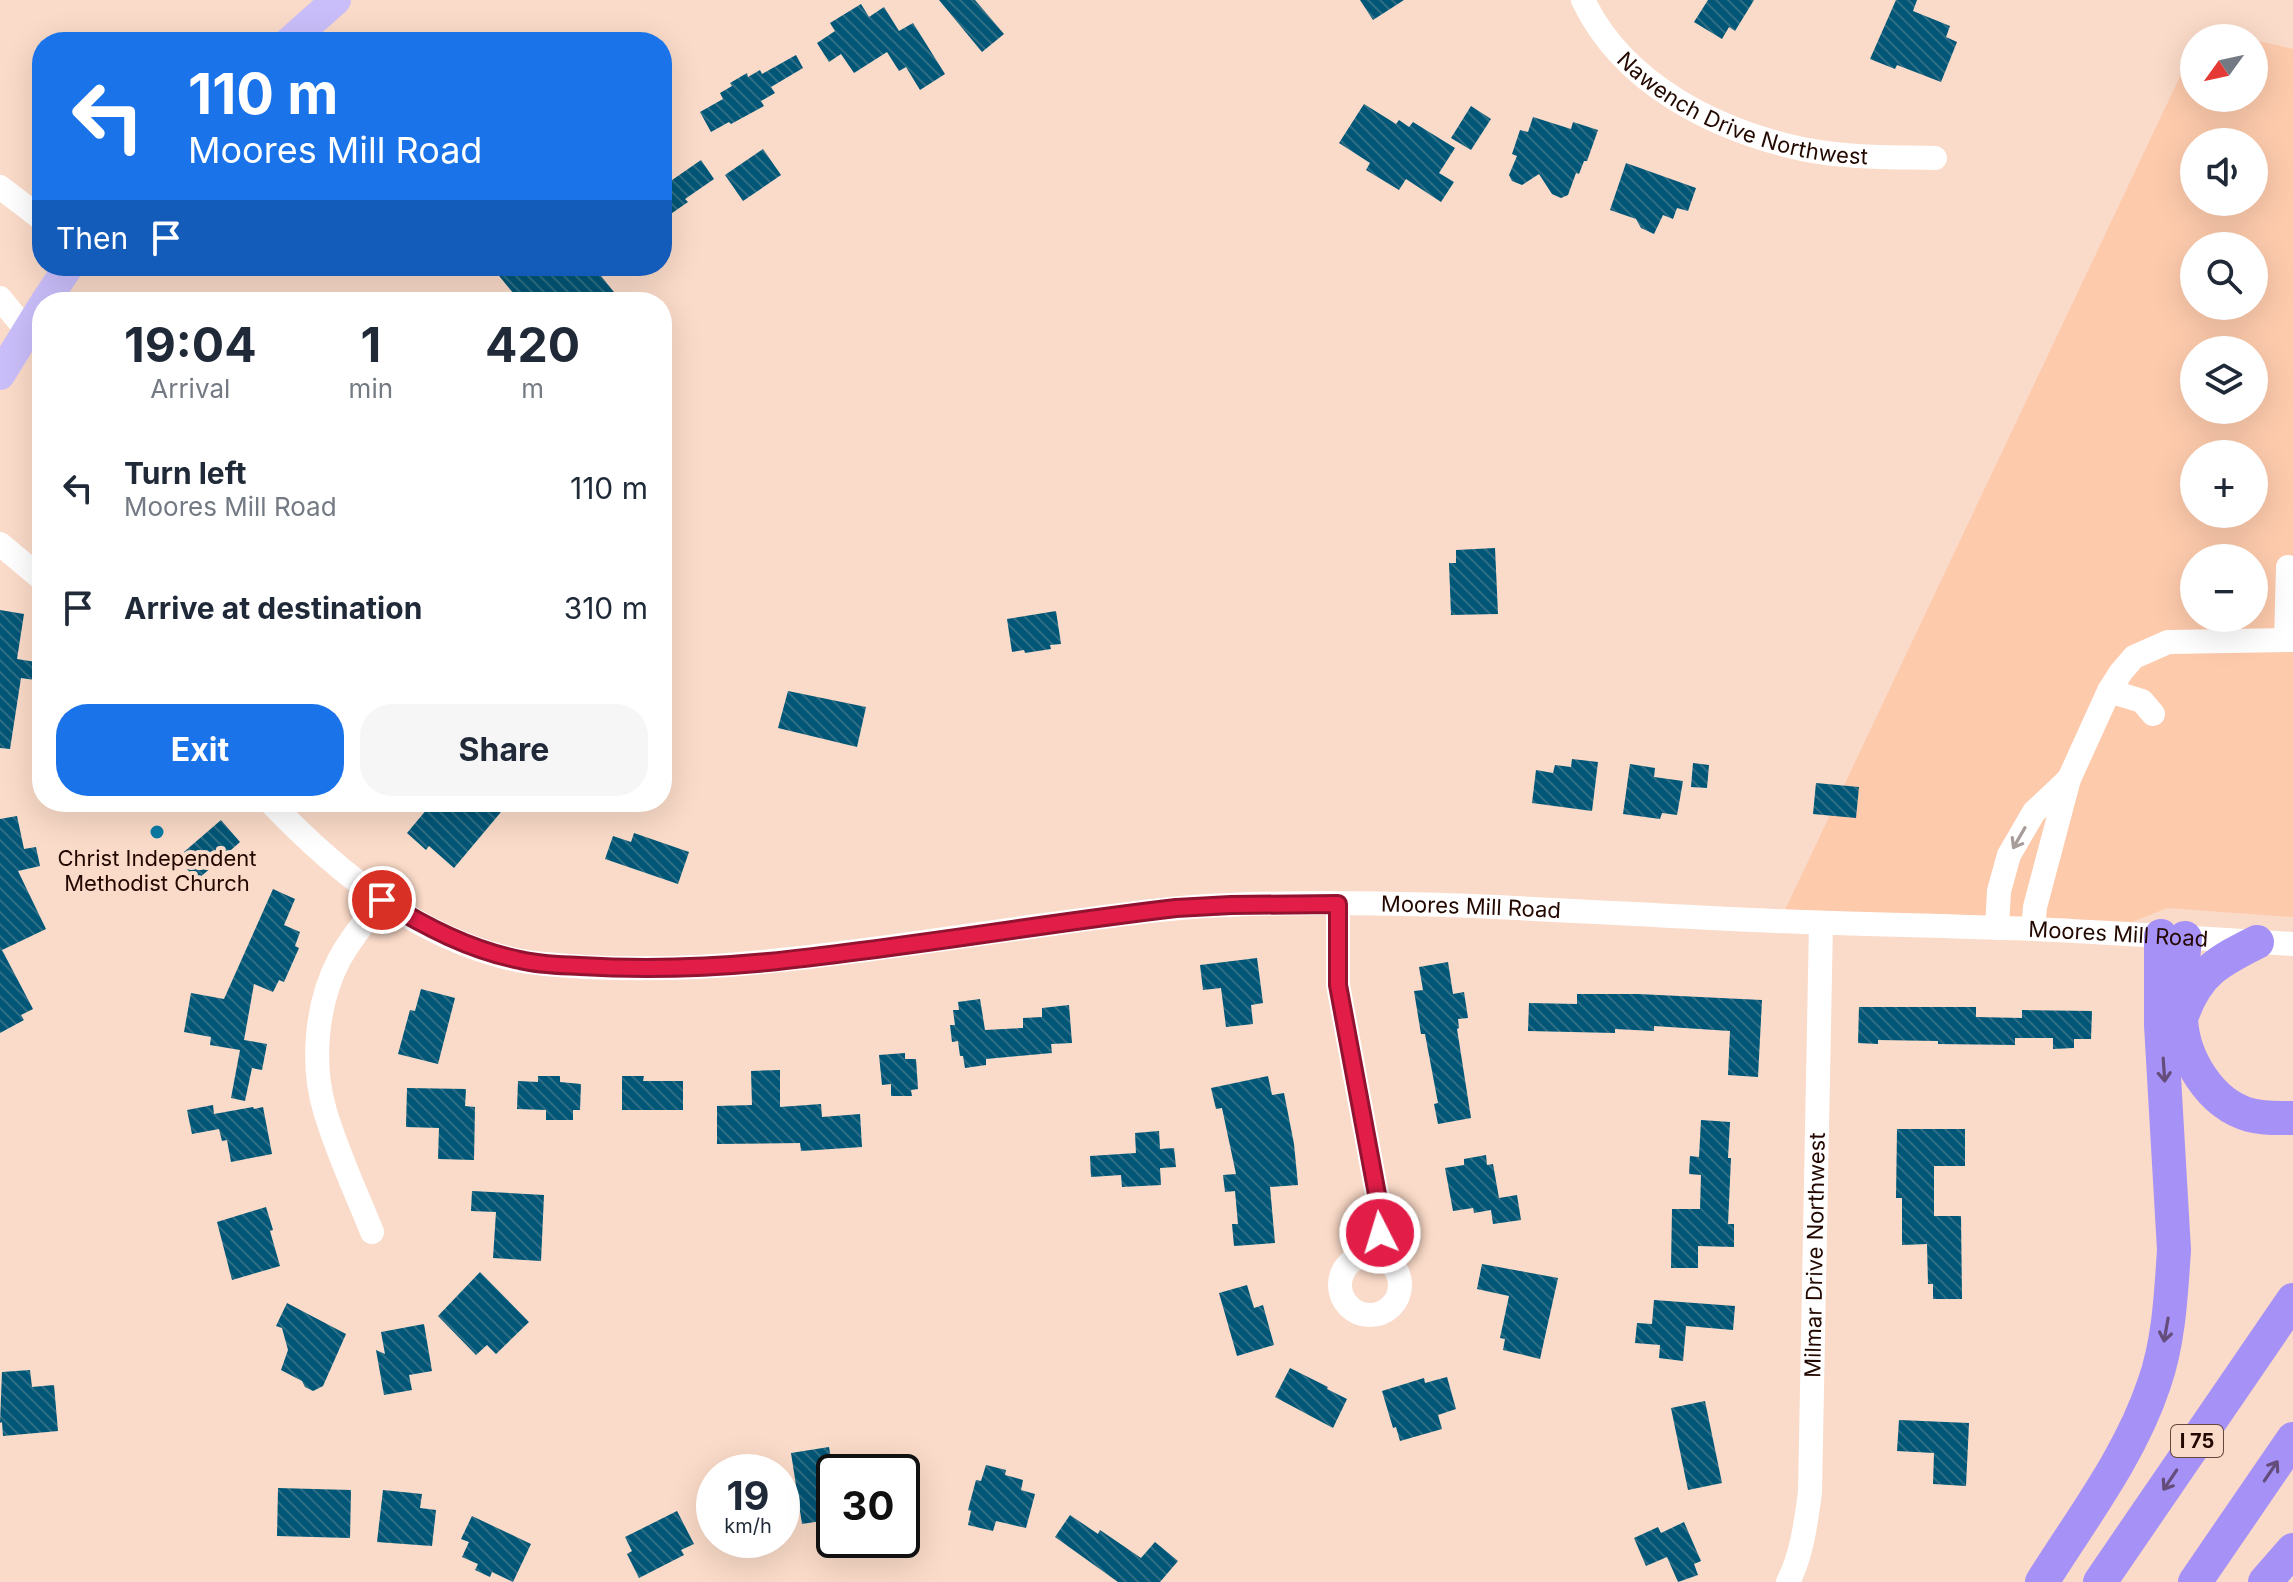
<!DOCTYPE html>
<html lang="en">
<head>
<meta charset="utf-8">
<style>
  body { margin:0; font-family:Inter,sans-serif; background:#f6f6f7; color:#1f2937; height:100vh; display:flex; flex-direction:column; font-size:30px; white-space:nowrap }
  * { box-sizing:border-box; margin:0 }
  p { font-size:26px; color:#747a83 }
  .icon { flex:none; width:44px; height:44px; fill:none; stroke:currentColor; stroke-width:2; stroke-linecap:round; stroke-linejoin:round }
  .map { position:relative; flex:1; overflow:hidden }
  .sheet { position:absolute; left:32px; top:292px; width:640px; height:520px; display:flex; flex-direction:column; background:#fff; border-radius:32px; box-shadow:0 8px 32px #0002 }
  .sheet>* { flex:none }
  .hud { position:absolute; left:32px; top:32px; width:640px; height:244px; border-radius:32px; box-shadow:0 8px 32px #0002; background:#1a73e8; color:#fff; overflow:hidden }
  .needle { width:52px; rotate:237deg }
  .fabs { position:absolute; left:2180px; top:24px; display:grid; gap:16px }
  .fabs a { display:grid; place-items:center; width:88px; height:88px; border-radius:50%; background:#fff; box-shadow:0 8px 32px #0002; font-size:40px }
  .speed { position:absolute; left:696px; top:1454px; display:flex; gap:16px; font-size:40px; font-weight:700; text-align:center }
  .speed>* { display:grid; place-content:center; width:104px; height:104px; border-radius:50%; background:#fff; box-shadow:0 8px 32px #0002; line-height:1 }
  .speed small { font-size:20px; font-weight:400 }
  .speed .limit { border:4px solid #111; border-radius:12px; background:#fff; color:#111 }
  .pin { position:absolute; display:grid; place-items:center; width:68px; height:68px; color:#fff; margin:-34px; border:4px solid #fff; border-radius:50%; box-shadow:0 2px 8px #0007 }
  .me { position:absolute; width:88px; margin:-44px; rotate:355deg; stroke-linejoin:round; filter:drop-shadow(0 0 6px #0008) }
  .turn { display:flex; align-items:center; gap:28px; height:168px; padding:0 24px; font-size:36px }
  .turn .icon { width:104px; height:104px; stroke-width:2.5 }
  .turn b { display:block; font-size:56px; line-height:68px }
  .then { display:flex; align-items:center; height:76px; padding:0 24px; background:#0003; gap:16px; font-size:30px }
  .eta { display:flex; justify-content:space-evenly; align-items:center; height:136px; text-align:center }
  .eta b { font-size:48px; font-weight:700; line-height:56px }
  .button { display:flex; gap:16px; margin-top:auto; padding:16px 24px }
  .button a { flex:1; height:92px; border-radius:32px; background:#1a73e8; color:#fff; font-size:32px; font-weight:700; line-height:92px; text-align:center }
  .button a+a { background:#f6f6f7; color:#1f2937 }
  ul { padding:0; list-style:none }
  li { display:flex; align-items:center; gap:24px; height:120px; padding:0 24px }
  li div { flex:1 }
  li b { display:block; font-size:30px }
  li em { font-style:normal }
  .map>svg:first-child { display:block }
  .built { fill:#fdcaac; fill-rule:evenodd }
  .building { fill:url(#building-back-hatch) }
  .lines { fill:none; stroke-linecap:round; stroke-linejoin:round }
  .minor { stroke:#fff; stroke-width:24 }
  .major { stroke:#cabefa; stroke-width:30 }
  .highway { stroke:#a692f6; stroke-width:34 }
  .oneway { stroke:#a79c99 }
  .oneway2 { stroke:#644d7b }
  .route-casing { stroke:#92132f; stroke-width:20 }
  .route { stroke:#e11d48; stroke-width:14 }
  .poi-dot { fill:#0b7aa3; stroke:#fadac8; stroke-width:3 }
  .labels { text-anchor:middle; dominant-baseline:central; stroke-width:8; stroke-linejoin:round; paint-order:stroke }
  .shield { fill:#fadac8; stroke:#64473c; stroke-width:2 }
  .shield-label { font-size:20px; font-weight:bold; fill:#230800 }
  .street-label { font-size:22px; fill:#230800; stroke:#fadac8 }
  .poi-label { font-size:22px; fill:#230800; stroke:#fadac8 }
</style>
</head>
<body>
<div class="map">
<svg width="2293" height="1582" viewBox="0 0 2293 1582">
  <defs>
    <pattern id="building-back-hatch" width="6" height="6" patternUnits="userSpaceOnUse" patternTransform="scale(2)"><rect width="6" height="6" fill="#005676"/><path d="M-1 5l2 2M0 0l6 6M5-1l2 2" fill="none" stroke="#2f6e85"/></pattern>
  </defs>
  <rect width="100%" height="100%" fill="#fadac8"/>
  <path class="built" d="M 2254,40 L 2293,49 L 2293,917 L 2167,908 L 2080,943 L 1775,931 L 2194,47 L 2194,98 L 2254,98 ZM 2194,142 L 2254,142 L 2254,202 L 2194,202 ZM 2194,246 L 2254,246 L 2254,306 L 2194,306 ZM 2194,350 L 2254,350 L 2254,410 L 2194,410 ZM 2194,454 L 2254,454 L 2254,514 L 2194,514 ZM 2194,558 L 2254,558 L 2254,618 L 2194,618 Z"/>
  <g class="building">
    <path d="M 939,0 L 975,0 L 1004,34 L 982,52 Z"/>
    <path d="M 1360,0 L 1404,0 L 1373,20 Z"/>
    <path d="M 1708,0 L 1754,0 L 1735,31 L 1729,27 L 1722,39 L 1694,22 Z"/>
    <path d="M 1896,0 L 1917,0 L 1913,11 L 1950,26 L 1946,37 L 1957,42 L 1941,82 L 1897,65 L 1895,69 L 1870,59 Z"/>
    <path d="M 861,4 L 869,17 L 884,7 L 899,31 L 913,23 L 945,74 L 920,90 L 906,67 L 899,71 L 887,52 L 854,73 L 841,54 L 829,62 L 817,43 L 835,31 L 830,23 Z"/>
    <path d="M 796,55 L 803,68 L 771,87 L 775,93 L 761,101 L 764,106 L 731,124 L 729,122 L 711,132 L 700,112 L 723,99 L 720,93 L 732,86 L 730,83 L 747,73 L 748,77 L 760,70 L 762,74 Z"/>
    <path d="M 1364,104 L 1396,124 L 1399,120 L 1409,127 L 1413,122 L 1455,148 L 1439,173 L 1454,182 L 1441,202 L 1406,179 L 1399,190 L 1366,170 L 1370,163 L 1339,143 Z"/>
    <path d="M 1471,106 L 1491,119 L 1471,150 L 1451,138 Z"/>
    <path d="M 1533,117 L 1571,129 L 1573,122 L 1598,130 L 1587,161 L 1584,161 L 1579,174 L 1576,173 L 1568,195 L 1561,198 L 1552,194 L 1539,174 L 1522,185 L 1512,181 L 1509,175 L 1517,156 L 1512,154 L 1520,130 L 1528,132 Z"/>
    <path d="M 763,149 L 781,175 L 743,201 L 725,175 Z"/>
    <path d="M 701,160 L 714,179 L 685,199 L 688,202 L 662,220 L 662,187 Z"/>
    <path d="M 1626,163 L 1696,188 L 1688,211 L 1677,208 L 1673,219 L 1663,215 L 1654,234 L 1641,228 L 1636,219 L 1610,210 Z"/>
    <path d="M 491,266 L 593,266 L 622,302 L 525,302 L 517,292 L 514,294 Z"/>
    <path d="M 1495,548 L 1498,614 L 1451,615 L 1449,563 L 1456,563 L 1456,550 Z"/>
    <path d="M 0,610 L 24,614 L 17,659 L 42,663 L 42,681 L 21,678 L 10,749 L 0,748 Z"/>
    <path d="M 1056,611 L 1061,644 L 1050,645 L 1051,649 L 1025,653 L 1024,650 L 1012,652 L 1007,619 Z"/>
    <path d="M 788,691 L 866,707 L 857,747 L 778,728 Z"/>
    <path d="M 1572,759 L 1598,762 L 1592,811 L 1532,803 L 1536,770 L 1553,773 L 1555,765 L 1571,767 Z"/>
    <path d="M 1693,763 L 1709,765 L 1707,788 L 1691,787 Z"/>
    <path d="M 1630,764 L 1655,768 L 1654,777 L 1683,781 L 1677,815 L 1662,813 L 1660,819 L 1623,814 Z"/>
    <path d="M 1816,783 L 1859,787 L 1856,818 L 1813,814 Z"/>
    <path d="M 433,802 L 489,802 L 501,812 L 454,868 L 429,846 L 426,850 L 407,833 Z"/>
    <path d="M 17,816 L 24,849 L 36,847 L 40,866 L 18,871 L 46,929 L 2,950 L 33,1009 L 21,1015 L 24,1020 L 0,1033 L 0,819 Z"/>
    <path d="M 221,820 L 240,842 L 197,880 L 177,858 Z"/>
    <path d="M 634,833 L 689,852 L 678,884 L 605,859 L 613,836 L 631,842 Z"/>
    <path d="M 273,889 L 295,899 L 284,925 L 300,932 L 295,946 L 299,948 L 284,982 L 279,980 L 273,992 L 254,984 L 244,1040 L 267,1044 L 262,1070 L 252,1068 L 245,1101 L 231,1098 L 240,1050 L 210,1045 L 211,1037 L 184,1032 L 191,993 L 224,999 Z"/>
    <path d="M 1257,958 L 1263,1003 L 1251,1005 L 1253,1024 L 1226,1027 L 1221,988 L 1203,990 L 1200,965 Z"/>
    <path d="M 1448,962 L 1453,994 L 1464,992 L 1468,1018 L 1458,1019 L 1459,1028 L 1457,1029 L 1471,1118 L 1438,1124 L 1434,1104 L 1438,1103 L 1425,1034 L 1421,1034 L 1414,991 L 1423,990 L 1419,967 Z"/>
    <path d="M 421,989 L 455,998 L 438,1064 L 398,1054 L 410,1010 L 415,1011 Z"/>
    <path d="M 1577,994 L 1638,994 L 1762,1000 L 1758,1077 L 1728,1075 L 1730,1031 L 1654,1026 L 1654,1031 L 1615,1029 L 1615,1033 L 1528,1031 L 1529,1003 L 1577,1004 Z"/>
    <path d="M 980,999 L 985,1030 L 1023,1028 L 1023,1018 L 1042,1017 L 1042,1008 L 1069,1005 L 1072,1043 L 1051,1044 L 1052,1053 L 986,1059 L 986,1065 L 965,1068 L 963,1056 L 960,1056 L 958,1041 L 952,1042 L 950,1025 L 955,1025 L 953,1010 L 959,1010 L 958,1002 Z"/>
    <path d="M 1859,1007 L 1976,1007 L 1976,1017 L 2022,1018 L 2022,1010 L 2092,1011 L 2091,1039 L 2074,1039 L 2074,1048 L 2053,1049 L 2053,1038 L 2015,1038 L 2015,1045 L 1938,1044 L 1938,1041 L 1878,1040 L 1878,1044 L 1858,1043 Z"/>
    <path d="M 905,1053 L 905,1059 L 916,1059 L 918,1089 L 911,1090 L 912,1096 L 891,1096 L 891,1084 L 882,1085 L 879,1055 Z"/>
    <path d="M 780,1070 L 780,1107 L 821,1104 L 822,1117 L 860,1114 L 862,1147 L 801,1151 L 800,1143 L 717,1144 L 717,1106 L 752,1105 L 751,1071 Z"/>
    <path d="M 538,1076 L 560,1076 L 560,1082 L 581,1084 L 580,1110 L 573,1110 L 573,1120 L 546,1120 L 546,1110 L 517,1109 L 518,1081 L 538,1082 Z"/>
    <path d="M 622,1076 L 644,1076 L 643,1081 L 683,1081 L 683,1110 L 622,1110 Z"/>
    <path d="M 1268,1076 L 1272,1095 L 1284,1093 L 1294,1144 L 1298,1185 L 1270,1187 L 1275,1243 L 1234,1246 L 1232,1224 L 1238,1224 L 1235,1191 L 1225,1192 L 1223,1175 L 1236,1174 L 1222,1108 L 1216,1109 L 1211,1088 Z"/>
    <path d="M 407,1088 L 466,1089 L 465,1106 L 475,1107 L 474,1160 L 438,1159 L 439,1128 L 406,1127 Z"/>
    <path d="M 213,1105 L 214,1114 L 253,1107 L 254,1109 L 263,1107 L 272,1154 L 231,1162 L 227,1140 L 222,1141 L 219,1129 L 192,1134 L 187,1110 Z"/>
    <path d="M 1701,1120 L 1730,1122 L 1728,1158 L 1731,1158 L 1728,1224 L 1734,1224 L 1734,1247 L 1698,1246 L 1698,1268 L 1671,1268 L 1672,1209 L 1700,1209 L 1701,1175 L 1689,1174 L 1690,1156 L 1699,1157 Z"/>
    <path d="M 1897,1129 L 1965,1129 L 1965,1166 L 1934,1166 L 1934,1216 L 1961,1216 L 1962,1299 L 1933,1299 L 1933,1284 L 1928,1284 L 1927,1244 L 1902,1245 L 1902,1198 L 1896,1198 Z"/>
    <path d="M 1159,1131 L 1160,1149 L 1174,1148 L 1176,1167 L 1160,1168 L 1161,1185 L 1122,1187 L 1121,1175 L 1091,1177 L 1090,1156 L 1136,1153 L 1135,1133 Z"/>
    <path d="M 1486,1155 L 1487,1165 L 1493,1164 L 1499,1198 L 1517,1195 L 1521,1220 L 1493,1224 L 1491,1210 L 1474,1213 L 1473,1208 L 1453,1211 L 1445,1168 L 1464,1165 L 1464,1159 Z"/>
    <path d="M 472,1191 L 544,1195 L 541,1261 L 493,1258 L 496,1212 L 471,1211 Z"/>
    <path d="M 266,1207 L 273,1230 L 270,1231 L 280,1266 L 232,1280 L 217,1222 Z"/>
    <path d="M 1482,1264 L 1558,1278 L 1540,1359 L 1503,1350 L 1505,1339 L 1500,1338 L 1509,1296 L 1477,1289 Z"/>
    <path d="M 480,1272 L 529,1322 L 496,1354 L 487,1345 L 476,1355 L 438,1316 Z"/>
    <path d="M 1247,1285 L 1254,1308 L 1263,1305 L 1274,1345 L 1237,1356 L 1219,1293 Z"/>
    <path d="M 1654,1300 L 1735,1306 L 1733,1330 L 1686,1326 L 1683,1361 L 1659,1358 L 1660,1345 L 1635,1343 L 1637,1323 L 1652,1324 Z"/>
    <path d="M 287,1303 L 346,1334 L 323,1386 L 313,1391 L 305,1387 L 302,1381 L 281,1370 L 288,1350 L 282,1328 L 276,1326 Z"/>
    <path d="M 424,1324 L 432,1371 L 409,1375 L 412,1390 L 384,1395 L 376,1350 L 385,1354 L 381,1332 Z"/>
    <path d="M 1290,1368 L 1328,1387 L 1327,1389 L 1347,1399 L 1333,1428 L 1275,1397 Z"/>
    <path d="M 30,1370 L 32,1387 L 54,1385 L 58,1431 L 3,1436 L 2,1422 L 0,1423 L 2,1372 Z"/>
    <path d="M 1447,1377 L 1456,1409 L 1438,1415 L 1442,1429 L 1400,1441 L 1396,1427 L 1393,1428 L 1382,1391 L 1424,1378 L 1425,1383 Z"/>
    <path d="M 1705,1401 L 1722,1483 L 1688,1490 L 1671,1408 Z"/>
    <path d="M 1899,1420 L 1969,1423 L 1966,1486 L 1933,1484 L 1934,1453 L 1897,1451 Z"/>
    <path d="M 829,1447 L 834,1477 L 834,1519 L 802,1524 L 791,1453 Z"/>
    <path d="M 986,1465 L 1006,1470 L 1005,1475 L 1023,1480 L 1021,1490 L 1035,1494 L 1026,1528 L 996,1521 L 993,1531 L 968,1525 L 971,1511 L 968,1510 L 976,1480 L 981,1481 Z"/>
    <path d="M 278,1488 L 351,1490 L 350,1538 L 277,1536 Z"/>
    <path d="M 383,1490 L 422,1494 L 420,1508 L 436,1510 L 432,1546 L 377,1542 Z"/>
    <path d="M 677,1511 L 694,1544 L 681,1550 L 684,1555 L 639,1578 L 627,1554 L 632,1551 L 625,1537 Z"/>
    <path d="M 1070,1515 L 1098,1534 L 1100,1530 L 1141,1558 L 1155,1542 L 1178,1561 L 1160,1582 L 1118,1582 L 1055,1537 Z"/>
    <path d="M 472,1516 L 531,1544 L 513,1582 L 492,1572 L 490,1577 L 475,1570 L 478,1564 L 462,1557 L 469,1542 L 461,1539 Z"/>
    <path d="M 1684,1522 L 1701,1561 L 1694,1564 L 1698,1575 L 1678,1582 L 1667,1557 L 1646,1566 L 1634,1538 L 1658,1527 L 1661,1533 Z"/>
  </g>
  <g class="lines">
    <g class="minor">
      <path id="s1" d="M 1583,0 C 1623,84 1715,130 1802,149 C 1846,158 1891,157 1935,158"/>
      <path d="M 0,187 L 42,219"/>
      <path d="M 0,298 L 27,331"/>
      <path d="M 0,544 L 42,579"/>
      <path d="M 2286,640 L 2288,567"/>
      <path d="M 2109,691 L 2142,701 L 2153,714"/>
      <path id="s2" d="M 270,802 C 339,874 422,942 522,961 C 543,965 564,965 585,967 C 644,970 703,968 762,962 C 859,953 955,937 1052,924 C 1111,916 1169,907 1228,905 C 1395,898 1563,911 1730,919 C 1830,924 1931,925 2032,929 C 2119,933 2206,939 2293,944"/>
      <path d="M 1338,904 L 1338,985 L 1379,1205 L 1380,1233 L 1375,1256"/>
      <path d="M 1997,928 L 1999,891 L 2009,855 L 2034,812 L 2069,779"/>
      <path d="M 2033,929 L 2035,907 L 2069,779 L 2109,691 L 2121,672 L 2134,657 L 2168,642 L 2293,640"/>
      <path d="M 372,1232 C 356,1192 337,1152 325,1111 C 311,1064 316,1004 339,960 C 351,938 366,920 382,900"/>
      <circle cx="1370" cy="1285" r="30"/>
      <path id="s3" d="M 1788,1582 C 1802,1555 1806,1522 1810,1492 L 1821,923"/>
    </g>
    <g class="major">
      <path d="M 289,42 L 336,0"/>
      <path d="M 45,302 L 69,266"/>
      <path d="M 0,375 L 42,307"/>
    </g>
    <g class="highway">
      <path d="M 2185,938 C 2183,964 2179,992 2181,1019 C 2183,1058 2210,1104 2250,1115 C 2264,1119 2278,1118 2293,1118"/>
      <path d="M 2183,1013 C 2198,972 2219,961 2257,942"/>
      <path d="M 2042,1582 C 2082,1518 2130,1456 2154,1384 C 2169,1342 2171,1294 2174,1250 L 2161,1025 L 2161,936"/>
      <path d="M 2100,1582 L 2293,1300"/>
      <path d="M 2195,1582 L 2293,1439"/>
      <path d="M 2265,1582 L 2293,1550"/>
    </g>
  </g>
  <defs><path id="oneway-shaft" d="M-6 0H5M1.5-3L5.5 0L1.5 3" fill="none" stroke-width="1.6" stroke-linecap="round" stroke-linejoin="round" transform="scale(2)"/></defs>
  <use class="oneway" href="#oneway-shaft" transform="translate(2019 838) rotate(120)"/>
  <g class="oneway2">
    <use href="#oneway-shaft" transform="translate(2164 1070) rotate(86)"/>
    <use href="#oneway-shaft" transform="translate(2166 1330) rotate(100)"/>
    <use href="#oneway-shaft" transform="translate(2271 1471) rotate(-56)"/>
    <use href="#oneway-shaft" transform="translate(2170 1480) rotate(124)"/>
  </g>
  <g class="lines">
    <defs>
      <path id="route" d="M 382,900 C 426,927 470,950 520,960 C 540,965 560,965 580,966 C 643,970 705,968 768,962 C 904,948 1039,924 1176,908 L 1231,905 L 1338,904 L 1338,985 L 1379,1205 L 1380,1233"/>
    </defs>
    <use href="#route" class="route-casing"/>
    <use href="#route" class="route"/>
  </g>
  <circle class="poi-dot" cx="157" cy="832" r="8"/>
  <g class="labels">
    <rect class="shield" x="2171" y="1425" width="52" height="32" rx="6"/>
    <g class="shield-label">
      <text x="2197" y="1441">I 75</text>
    </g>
    <g class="street-label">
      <text stroke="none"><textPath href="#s1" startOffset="204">Nawench Drive Northwest</textPath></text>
      <text stroke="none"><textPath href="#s2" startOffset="1256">Moores Mill Road</textPath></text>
      <text stroke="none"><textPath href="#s2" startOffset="1904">Moores Mill Road</textPath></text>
      <text stroke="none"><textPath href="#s3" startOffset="330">Milmar Drive Northwest</textPath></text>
    </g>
    <g class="poi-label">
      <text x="157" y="858">Christ Independent<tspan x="157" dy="25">Methodist Church</tspan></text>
    </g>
  </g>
</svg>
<div class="fabs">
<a><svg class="needle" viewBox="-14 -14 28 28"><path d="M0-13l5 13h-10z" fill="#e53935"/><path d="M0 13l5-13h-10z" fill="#747a83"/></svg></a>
<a><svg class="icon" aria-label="sound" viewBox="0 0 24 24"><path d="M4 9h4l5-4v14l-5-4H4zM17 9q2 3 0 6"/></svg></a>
<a><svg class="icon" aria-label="search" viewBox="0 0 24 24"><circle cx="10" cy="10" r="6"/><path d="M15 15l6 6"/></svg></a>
<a><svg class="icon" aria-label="layers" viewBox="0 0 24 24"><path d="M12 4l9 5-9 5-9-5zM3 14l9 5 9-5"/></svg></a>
<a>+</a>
<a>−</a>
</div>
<div class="speed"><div>19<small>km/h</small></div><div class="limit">30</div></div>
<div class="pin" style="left:382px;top:900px;background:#d93025"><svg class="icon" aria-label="arrive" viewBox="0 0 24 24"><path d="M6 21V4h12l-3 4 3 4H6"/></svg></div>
<svg class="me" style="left:1380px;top:1233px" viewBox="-20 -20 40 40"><circle r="17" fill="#e11d48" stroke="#fff" stroke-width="3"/><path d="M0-11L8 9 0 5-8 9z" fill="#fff"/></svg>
<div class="hud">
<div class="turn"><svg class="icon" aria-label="left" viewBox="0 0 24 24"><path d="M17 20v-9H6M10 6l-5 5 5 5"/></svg><div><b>110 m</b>Moores Mill Road</div></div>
<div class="then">Then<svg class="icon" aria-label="arrive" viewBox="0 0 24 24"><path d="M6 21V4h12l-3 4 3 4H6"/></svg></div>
</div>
<section class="sheet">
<div class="eta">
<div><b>19:04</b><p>Arrival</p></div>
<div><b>1</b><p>min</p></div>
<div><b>420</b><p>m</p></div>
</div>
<ul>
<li><svg class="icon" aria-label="left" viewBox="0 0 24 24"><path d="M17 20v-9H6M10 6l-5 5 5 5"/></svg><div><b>Turn left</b><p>Moores Mill Road</p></div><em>110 m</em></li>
<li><svg class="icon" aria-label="arrive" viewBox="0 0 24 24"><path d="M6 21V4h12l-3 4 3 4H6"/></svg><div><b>Arrive at destination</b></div><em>310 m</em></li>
</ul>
<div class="button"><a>Exit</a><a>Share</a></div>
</section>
</div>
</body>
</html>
